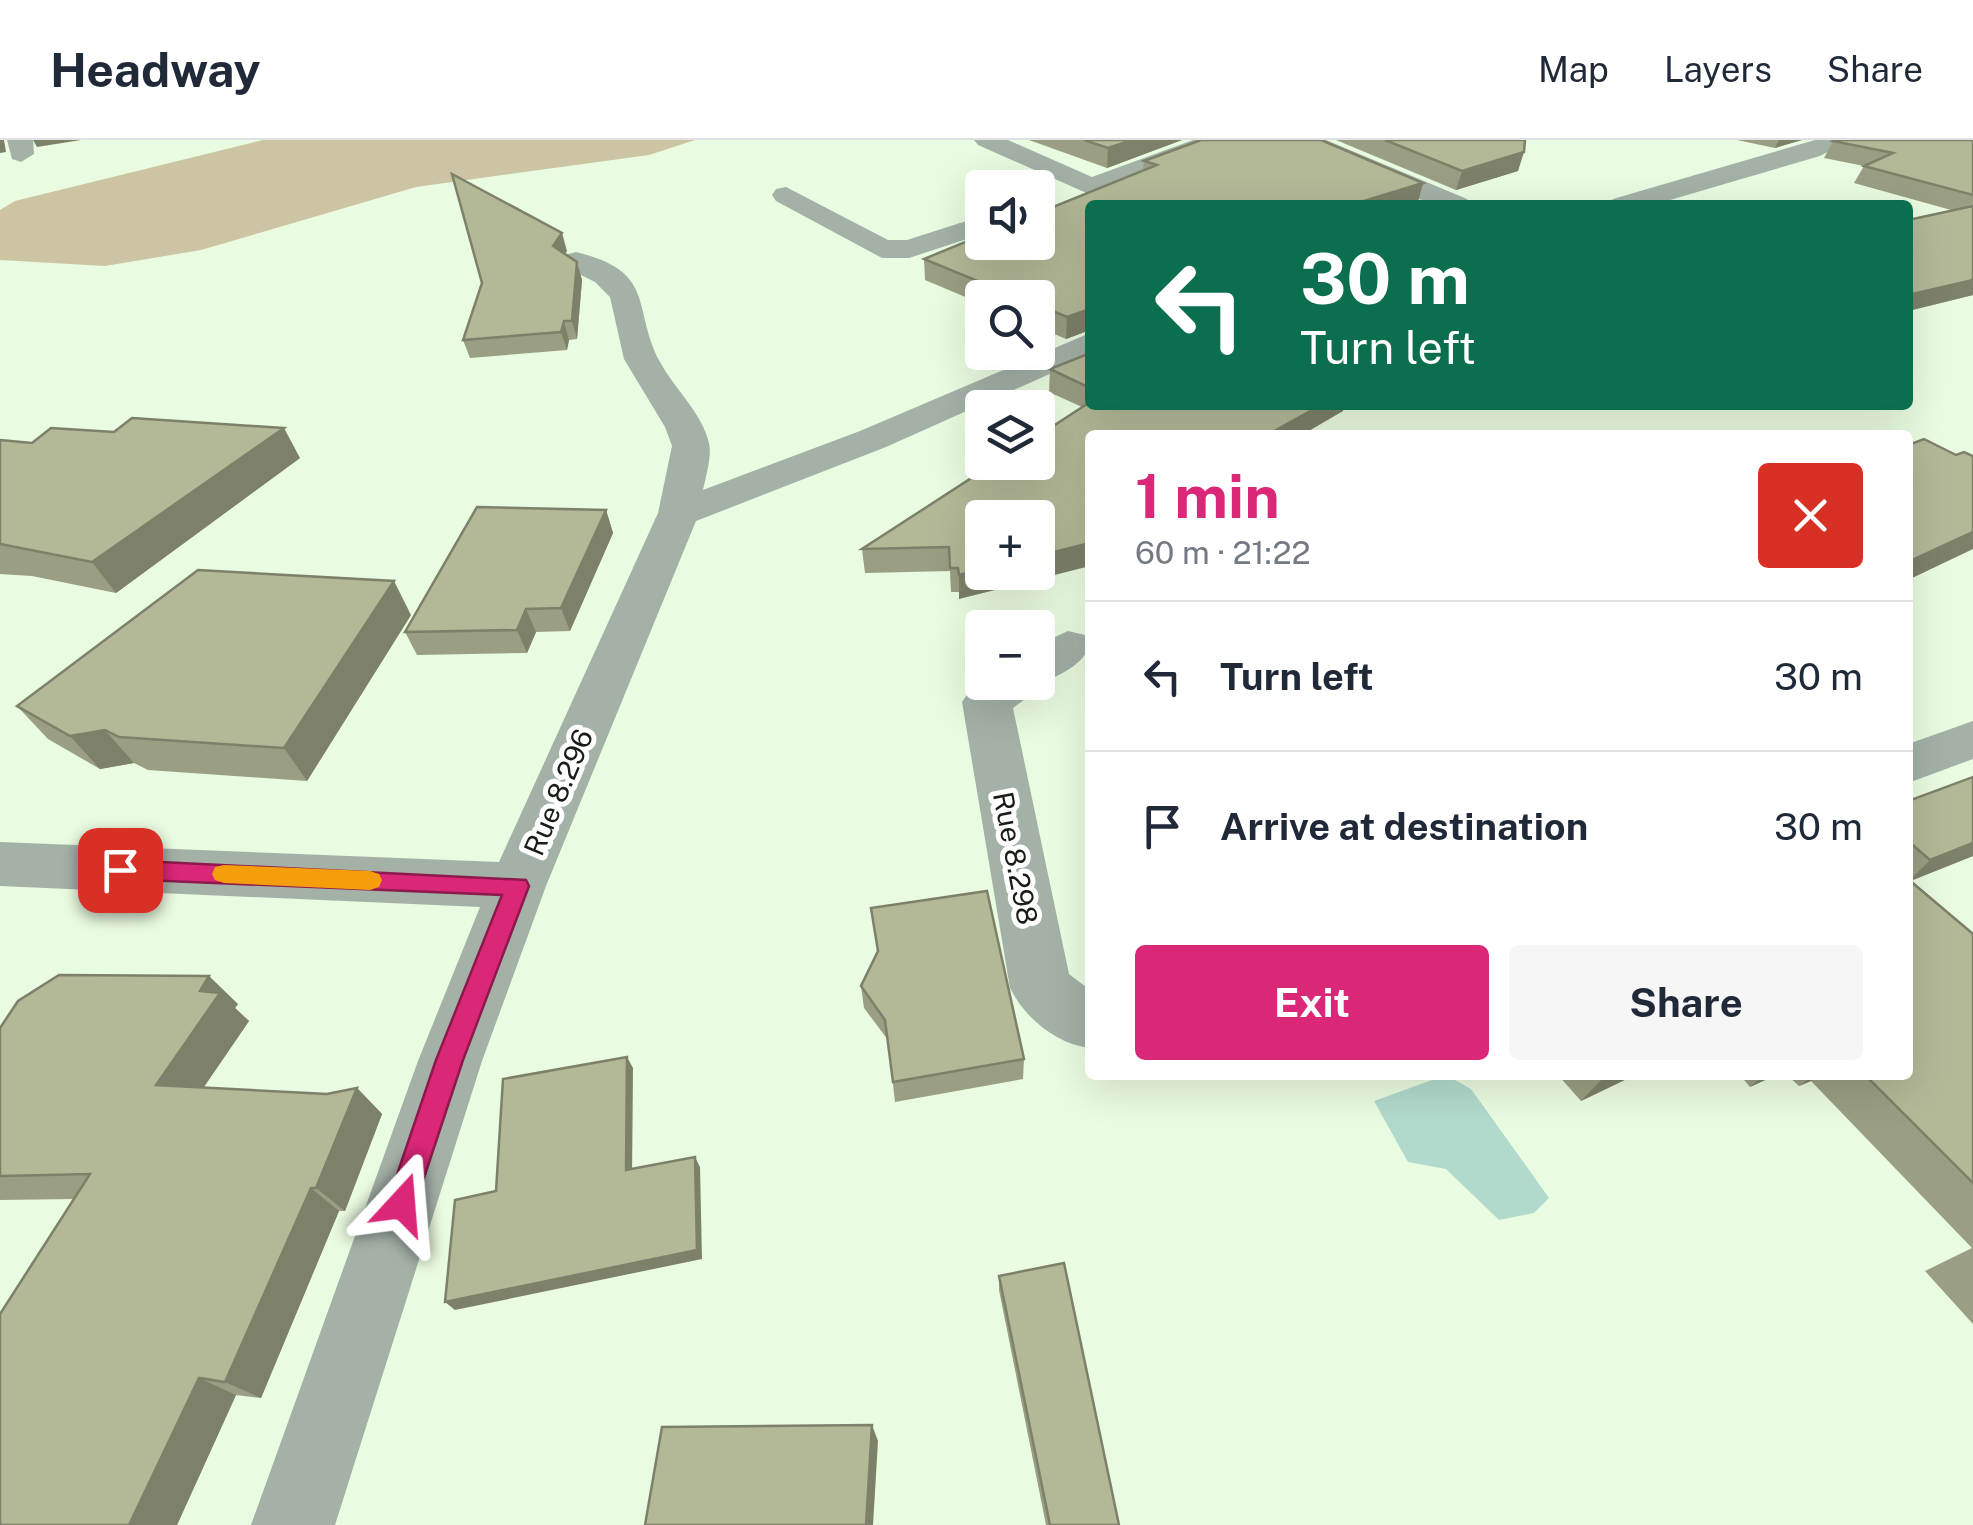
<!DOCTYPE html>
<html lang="en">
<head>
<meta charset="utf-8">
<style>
  body { margin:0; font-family:"Public Sans",sans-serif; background:#f6f6f7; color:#1f2937; height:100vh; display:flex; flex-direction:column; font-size:38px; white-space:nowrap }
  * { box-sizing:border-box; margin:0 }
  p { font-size:32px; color:#747a83 }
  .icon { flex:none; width:55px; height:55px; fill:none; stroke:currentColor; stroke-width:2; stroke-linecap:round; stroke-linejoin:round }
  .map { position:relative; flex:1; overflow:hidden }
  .sheet { position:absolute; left:1085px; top:290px; width:828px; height:650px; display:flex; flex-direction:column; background:#fff; border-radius:10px; box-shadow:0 10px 40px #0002 }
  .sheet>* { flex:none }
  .guide { position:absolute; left:1085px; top:60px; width:828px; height:210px; border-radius:10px; box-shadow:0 10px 40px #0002; background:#0b6e4f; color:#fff; overflow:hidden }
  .buttons { position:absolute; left:965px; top:30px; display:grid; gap:20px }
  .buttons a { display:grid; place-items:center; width:90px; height:90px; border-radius:10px; background:#fff; box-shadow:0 10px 40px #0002; font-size:50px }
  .pin { position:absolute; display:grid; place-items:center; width:85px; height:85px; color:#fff; margin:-42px; border-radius:20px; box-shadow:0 5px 15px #0006 }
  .me { position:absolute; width:110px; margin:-55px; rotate:19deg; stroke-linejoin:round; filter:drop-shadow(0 0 8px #0008) }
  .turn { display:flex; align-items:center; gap:35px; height:210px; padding:0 50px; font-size:45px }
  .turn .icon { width:130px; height:130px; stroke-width:2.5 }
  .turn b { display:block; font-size:70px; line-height:85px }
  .round { display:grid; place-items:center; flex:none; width:105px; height:105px; border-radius:10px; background:#f6f6f7 }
  .overview { display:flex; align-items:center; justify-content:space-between; height:170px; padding:0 50px }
  h1 { font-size:60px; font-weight:700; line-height:75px; color:#db2777 }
  .primary-button { display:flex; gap:20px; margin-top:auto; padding:20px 50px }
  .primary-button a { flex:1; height:115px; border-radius:10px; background:#db2777; color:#fff; font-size:40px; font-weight:700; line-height:115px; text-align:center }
  .primary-button a+a { background:#f6f6f7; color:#1f2937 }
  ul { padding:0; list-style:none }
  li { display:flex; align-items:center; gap:30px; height:150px; padding:0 50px; border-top:2px solid #e0e1e3 }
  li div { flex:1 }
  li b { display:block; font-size:38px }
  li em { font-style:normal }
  header { display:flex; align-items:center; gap:60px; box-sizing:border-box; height:140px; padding:0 50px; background:#fff; border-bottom:2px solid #e0e1e3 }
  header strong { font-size:48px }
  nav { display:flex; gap:55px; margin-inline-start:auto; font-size:35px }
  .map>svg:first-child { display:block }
  .forest { fill:#cdc4a3 }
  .water { fill:#b1d9cc }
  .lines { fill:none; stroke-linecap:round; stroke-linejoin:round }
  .minor { fill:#a3b1a7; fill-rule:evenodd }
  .wall { fill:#9a9e82 }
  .shaded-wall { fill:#7d816a }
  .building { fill:#b3b897; stroke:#7d816a; stroke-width:2.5 }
  .route { fill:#db2777; stroke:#8e194d; stroke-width:2.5 }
  .slow { fill:#f59e0b }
  .labels { text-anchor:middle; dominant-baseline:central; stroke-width:10; stroke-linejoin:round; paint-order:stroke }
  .street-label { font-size:28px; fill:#181e15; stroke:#fff }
</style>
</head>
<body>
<header>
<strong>Headway</strong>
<nav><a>Map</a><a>Layers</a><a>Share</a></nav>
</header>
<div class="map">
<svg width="1973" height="1385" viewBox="0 0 1973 1385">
  <rect width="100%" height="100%" fill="#e9fbe0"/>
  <path class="forest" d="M 263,0 L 695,0 L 649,15 L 416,47 L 201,110 L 105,126 L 0,120 L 0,70 L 15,61 Z"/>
  <path class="water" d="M 1446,935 L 1471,949 L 1549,1058 L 1534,1073 L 1499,1080 L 1446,1029 L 1408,1022 L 1374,961 Z"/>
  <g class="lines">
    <g class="minor">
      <path d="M 7,0 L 33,0 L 34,14 L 21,22 L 12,19 Z"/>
      <path d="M 974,0 L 1008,0 L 1092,37 L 1193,0 L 1229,0 L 1225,5 L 1091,55 L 978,5 Z"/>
      <path d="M 1291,0 L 1326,0 L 1467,59 L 1471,65 L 1433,65 L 1295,5 Z"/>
      <path d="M 1815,0 L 1850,0 L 1820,16 L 1653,65 L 1609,65 L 1613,59 Z"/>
      <path d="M 786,47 L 888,100 L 907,100 L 982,76 L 982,94 L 909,118 L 882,118 L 776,61 L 772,55 L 776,49 Z"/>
      <path d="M 576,112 C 658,132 631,168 660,222 C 674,248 702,273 709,303 C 712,316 706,336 703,350 L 860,291 L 1090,193 L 1090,216 L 886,307 L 696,381 L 546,746 L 482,921 L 335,1385 L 251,1385 L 418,921 L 480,767 L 0,746 L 0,702 L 499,722 L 658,373 L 672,306 L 665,287 L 624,219 L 610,157 L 595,142 L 565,127 L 561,121 L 565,115 Z"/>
      <path d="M 1068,491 L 1085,495 L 1090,504 C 1085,524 1058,537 1039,543 L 1032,554 L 1013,568 L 1069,834 L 1090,850 L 1090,908 C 1056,904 1025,878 1010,848 L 962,562 C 979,534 1007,542 1038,542 L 1038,505 Z"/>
      <path d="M 1973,581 L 1973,619 L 1908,643 L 1908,604 Z"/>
    </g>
  </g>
  <g class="wall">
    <path d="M 1029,0 L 1182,0 L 1107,28 Z"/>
    <path d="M 1336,0 L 1525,0 L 1518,31 L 1456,50 Z"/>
    <path d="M 1737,0 L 1802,0 L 1775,8 Z"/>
    <path d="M 1973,0 L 1973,155 L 1908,171 L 1908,80 L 1951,70 L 1854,43 L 1864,26 L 1824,18 L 1833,1 Z"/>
    <path d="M 1144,21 L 1423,43 L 1418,62 L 1410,65 L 1090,65 L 1090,190 L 1066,199 L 1038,187 L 1038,158 L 982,158 L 982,164 L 925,140 L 924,119 L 1143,30 Z"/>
    <path d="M 567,111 L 565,114 L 577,122 L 582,140 L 577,199 L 569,200 L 567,210 L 470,218 L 463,200 Z"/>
    <path d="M 1090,213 L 1090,265 L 1343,271 L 959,459 L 959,452 L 951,452 L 950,431 L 865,433 L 862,409 L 1082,267 L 1049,252 L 1050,229 Z"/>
    <path d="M 0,300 L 32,303 L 300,318 L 116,453 L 32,436 L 0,434 Z"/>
    <path d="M 606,370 L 613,393 L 570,491 L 536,492 L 527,513 L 417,515 L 405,492 Z"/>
    <path d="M 411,475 L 307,641 L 148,630 L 134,623 L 100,629 L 48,599 L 17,566 Z"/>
    <path d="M 1908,661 L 1973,716 L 1910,741 L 1973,794 L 1973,1184 L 1925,1131 L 1972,1108 L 1811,941 L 1799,946 L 1787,935 L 1908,935 Z"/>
    <path d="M 861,846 L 1024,919 L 1023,939 L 895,962 L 888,900 L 864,868 Z"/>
    <path d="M 238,864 L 235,868 L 249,881 L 204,947 L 327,954 L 357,948 L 382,974 L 345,1071 L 339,1071 L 261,1258 L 236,1255 L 177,1385 L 74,1059 L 0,1060 L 0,888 Z"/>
    <path d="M 1558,935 L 1635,935 L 1581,961 Z"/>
    <path d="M 1740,935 L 1776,935 L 1750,947 Z"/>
    <path d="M 999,1136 L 1119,1385 L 1046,1385 L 999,1150 Z"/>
  </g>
  <g class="shaded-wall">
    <path d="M 0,0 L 4,0 L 6,12 L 0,13 Z"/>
    <path d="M 33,0 L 81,0 L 37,7 Z"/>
    <path d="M 1132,0 L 1182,0 L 1107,28 L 1108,8 Z"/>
    <path d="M 1779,0 L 1802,0 L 1775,8 Z"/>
    <path d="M 1524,12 L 1518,31 L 1456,50 L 1462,31 Z"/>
    <path d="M 1423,43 L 1418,62 L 1410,65 L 1366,65 L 1367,60 Z"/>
    <path d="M 562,93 L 567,111 L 558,123 L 553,106 Z"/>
    <path d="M 577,122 L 582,140 L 577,199 L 572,181 Z"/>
    <path d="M 1973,140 L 1973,155 L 1908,171 L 1908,155 Z"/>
    <path d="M 1090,169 L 1090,190 L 1066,199 L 1067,177 Z"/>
    <path d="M 564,181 L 569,200 L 567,210 L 561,192 Z"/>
    <path d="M 1321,265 L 1345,265 L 1343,271 L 1302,295 L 1267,295 Z"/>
    <path d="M 284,288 L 300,318 L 116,453 L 92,422 Z"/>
    <path d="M 606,370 L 613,393 L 570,491 L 561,468 Z"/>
    <path d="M 1973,392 L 1973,409 L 1908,440 L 1908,422 Z"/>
    <path d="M 1090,403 L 1090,426 L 959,459 L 959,435 L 982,429 L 982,432 L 1038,432 L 1038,416 Z"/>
    <path d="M 394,441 L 411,475 L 307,641 L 284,608 Z"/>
    <path d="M 526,469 L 536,492 L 527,513 L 517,490 Z"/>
    <path d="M 105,590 L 134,623 L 100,629 L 70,596 Z"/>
    <path d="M 1973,703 L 1973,716 L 1908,742 L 1930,720 Z"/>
    <path d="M 209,836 L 238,864 L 235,868 L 249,881 L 188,970 L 156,945 L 200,851 Z"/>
    <path d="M 627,917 L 633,928 L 632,1039 L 626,1030 Z"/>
    <path d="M 1606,935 L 1635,935 L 1581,961 Z"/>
    <path d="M 1764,935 L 1776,935 L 1750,947 Z"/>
    <path d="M 1814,935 L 1819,935 L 1811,941 L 1799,946 Z"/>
    <path d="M 357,948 L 382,974 L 345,1071 L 316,1048 Z"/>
    <path d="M 695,1017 L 700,1027 L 702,1119 L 455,1170 L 445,1162 Z"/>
    <path d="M 311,1048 L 339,1071 L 261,1258 L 225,1242 Z"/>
    <path d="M 199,1238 L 236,1255 L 177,1385 L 129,1385 Z"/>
    <path d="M 872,1285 L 878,1301 L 873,1385 L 866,1385 Z"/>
  </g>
  <g class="building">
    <path d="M 1084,0 L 1132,0 L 1108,8 Z"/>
    <path d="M 1201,0 L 1321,0 L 1423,43 L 1367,60 L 1377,65 L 1090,65 L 1090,169 L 1067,177 L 1038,165 L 1038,158 L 1019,158 L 924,119 L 982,95 L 982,102 L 1038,102 L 1038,73 L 1157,25 L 1144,21 Z"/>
    <path d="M 1385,0 L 1525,0 L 1524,12 L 1462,31 Z"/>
    <path d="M 1835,0 L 1973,0 L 1973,55 L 1864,26 L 1893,13 L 1833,1 Z"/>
    <path d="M 452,34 L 562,93 L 553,106 L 577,122 L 572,181 L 564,181 L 561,192 L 463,200 L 482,143 Z"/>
    <path d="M 1973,66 L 1973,140 L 1908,155 L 1908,80 Z"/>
    <path d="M 1090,213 L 1090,248 L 1050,229 Z"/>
    <path d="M 1090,262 L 1090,265 L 1321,265 L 1267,295 L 1090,295 L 1090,403 L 1038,416 L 1038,378 L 982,378 L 982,429 L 959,435 L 958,428 L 950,428 L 949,407 L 862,409 L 996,322 L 1038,322 L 1038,296 Z"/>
    <path d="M 132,278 L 284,288 L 92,422 L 0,404 L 0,300 L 32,303 L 51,288 L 114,292 Z"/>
    <path d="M 1924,299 L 1956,315 L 1964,312 L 1973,316 L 1973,392 L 1908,422 L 1908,305 Z"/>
    <path d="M 477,367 L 606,370 L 561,468 L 526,469 L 517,490 L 405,492 Z"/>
    <path d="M 198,430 L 394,441 L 284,608 L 119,597 L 105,590 L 70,596 L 17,566 Z"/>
    <path d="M 1973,637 L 1973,703 L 1930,720 L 1908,701 L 1908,661 Z"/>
    <path d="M 1908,739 L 1973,794 L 1973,1043 L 1865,935 L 1908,935 Z"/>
    <path d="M 987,751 L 1024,919 L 893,942 L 885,880 L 861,846 L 878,811 L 871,768 Z"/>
    <path d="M 59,835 L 209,836 L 200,851 L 220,853 L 156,945 L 327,954 L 357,948 L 316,1048 L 311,1048 L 225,1242 L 199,1238 L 129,1385 L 0,1385 L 0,1174 L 90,1034 L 0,1036 L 0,888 L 18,861 Z"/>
    <path d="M 627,917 L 626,1030 L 695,1017 L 697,1110 L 445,1162 L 455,1060 L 496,1051 L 503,939 Z"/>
    <path d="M 1064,1123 L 1119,1385 L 1050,1385 L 999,1136 Z"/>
    <path d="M 872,1285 L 866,1385 L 645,1385 L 662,1287 Z"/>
  </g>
  <path class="route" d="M 120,720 L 526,740 L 529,746 L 463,920 L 412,1074 L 402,1078 L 391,1074 L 387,1064 L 436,920 L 502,755 L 120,739 L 111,736 L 108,730 L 111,723 Z"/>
  <path class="slow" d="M 224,725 L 370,731 L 379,734 L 382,740 L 379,747 L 370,750 L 224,743 L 215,740 L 212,734 L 215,727 Z"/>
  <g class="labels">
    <g class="street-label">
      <text transform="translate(558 652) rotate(-67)">Rue 8.296</text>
      <text transform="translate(1016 718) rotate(79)">Rue 8.298</text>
    </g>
  </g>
</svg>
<div class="buttons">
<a><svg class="icon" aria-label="sound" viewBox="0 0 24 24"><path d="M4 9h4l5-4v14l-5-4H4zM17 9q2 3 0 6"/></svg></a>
<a><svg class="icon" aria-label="search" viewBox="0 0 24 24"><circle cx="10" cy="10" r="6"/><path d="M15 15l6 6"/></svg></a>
<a><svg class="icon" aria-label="layers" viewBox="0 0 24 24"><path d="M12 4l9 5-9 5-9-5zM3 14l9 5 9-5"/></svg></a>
<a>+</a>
<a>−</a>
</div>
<div class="pin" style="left:120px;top:730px;background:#d93025"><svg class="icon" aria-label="arrive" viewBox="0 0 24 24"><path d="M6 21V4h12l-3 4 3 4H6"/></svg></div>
<svg class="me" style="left:402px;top:1064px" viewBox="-20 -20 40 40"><path d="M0-17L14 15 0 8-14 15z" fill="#db2777" stroke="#fff" stroke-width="4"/></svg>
<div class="guide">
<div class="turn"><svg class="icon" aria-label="left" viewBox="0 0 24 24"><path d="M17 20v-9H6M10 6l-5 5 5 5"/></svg><div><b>30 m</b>Turn left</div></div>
</div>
<section class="sheet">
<div class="overview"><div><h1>1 min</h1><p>60 m · 21:22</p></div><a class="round" style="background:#d93025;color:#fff"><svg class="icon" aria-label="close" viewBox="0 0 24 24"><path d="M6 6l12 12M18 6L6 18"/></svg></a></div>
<ul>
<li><svg class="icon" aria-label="left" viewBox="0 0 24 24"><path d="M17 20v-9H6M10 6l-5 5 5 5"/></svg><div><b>Turn left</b></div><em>30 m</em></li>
<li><svg class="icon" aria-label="arrive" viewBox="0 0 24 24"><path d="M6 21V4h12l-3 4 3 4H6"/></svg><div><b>Arrive at destination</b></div><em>30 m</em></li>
</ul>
<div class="primary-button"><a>Exit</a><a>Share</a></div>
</section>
</div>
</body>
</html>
